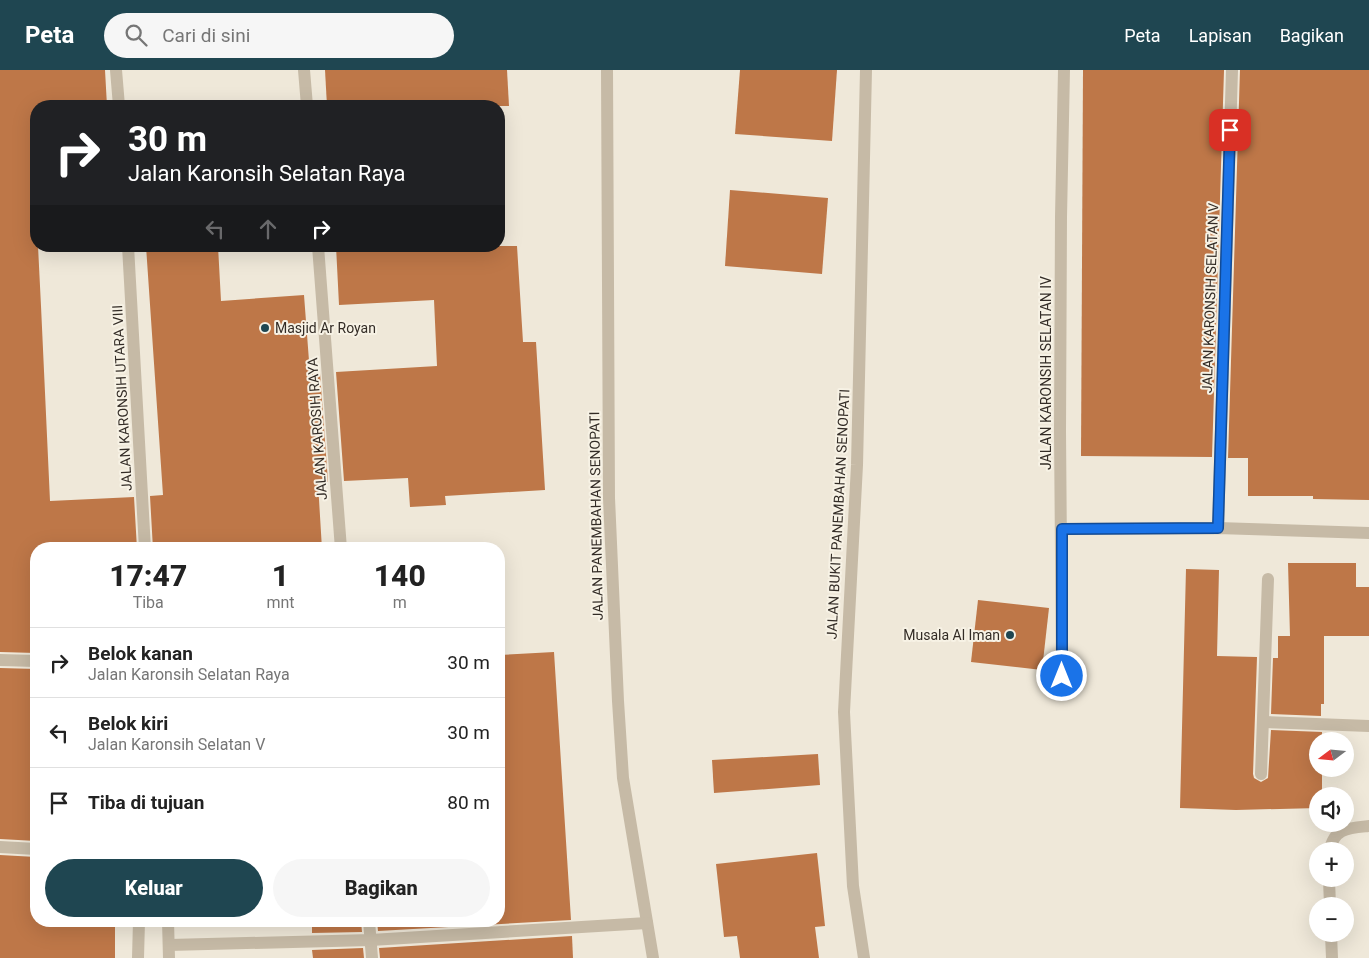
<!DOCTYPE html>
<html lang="id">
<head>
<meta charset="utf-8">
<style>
  body { margin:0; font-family:Roboto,sans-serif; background:#f6f6f6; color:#222; height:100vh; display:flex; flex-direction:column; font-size:19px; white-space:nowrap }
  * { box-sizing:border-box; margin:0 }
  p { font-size:16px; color:#767676 }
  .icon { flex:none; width:28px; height:28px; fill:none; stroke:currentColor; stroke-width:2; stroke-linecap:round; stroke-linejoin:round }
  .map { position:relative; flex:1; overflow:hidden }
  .side { position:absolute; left:30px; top:472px; width:475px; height:385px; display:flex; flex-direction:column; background:#fff; border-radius:20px; box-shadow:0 5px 20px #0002 }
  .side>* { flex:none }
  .hud { position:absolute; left:30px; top:30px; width:475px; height:152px; border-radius:20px; box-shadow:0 5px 20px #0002; background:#202124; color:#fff; overflow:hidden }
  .needle { width:32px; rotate:254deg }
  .controls { position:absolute; left:1309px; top:662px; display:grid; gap:10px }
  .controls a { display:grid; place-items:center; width:45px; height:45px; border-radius:50%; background:#fff; box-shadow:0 5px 20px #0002; font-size:25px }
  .pin { position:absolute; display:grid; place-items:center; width:42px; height:42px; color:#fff; margin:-21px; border-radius:10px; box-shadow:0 2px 8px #0006 }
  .me { position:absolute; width:55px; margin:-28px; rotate:0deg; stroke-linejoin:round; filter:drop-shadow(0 0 4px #0008) }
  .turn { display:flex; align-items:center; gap:18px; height:105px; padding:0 15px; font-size:22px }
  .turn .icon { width:65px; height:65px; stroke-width:2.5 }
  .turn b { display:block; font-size:35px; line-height:42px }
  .lanes { display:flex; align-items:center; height:48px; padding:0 15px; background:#0003; justify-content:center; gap:25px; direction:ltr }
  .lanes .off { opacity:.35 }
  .eta { display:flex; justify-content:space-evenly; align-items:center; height:85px; text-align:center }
  .eta b { font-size:30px; font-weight:800; line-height:35px }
  .cta { display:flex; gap:10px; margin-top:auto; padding:10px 15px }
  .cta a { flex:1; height:58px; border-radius:30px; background:#1f4651; color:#fff; font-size:20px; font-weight:800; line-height:58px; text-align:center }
  .cta a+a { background:#f6f6f6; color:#222 }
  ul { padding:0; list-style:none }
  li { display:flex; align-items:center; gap:15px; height:70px; padding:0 15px; border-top:1px solid #e0e0e0 }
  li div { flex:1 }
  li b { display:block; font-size:19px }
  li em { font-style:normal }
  header { display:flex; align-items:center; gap:30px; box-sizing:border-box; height:70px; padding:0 25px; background:#1f4651; color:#fff }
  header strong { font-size:24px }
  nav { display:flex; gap:28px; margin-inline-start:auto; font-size:18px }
  .search { width:350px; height:45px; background:#f6f6f6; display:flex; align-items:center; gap:12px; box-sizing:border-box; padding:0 18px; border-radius:28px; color:#767676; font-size:19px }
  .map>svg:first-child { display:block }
  .building { fill:#be7748 }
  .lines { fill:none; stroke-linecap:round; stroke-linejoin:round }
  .minor { stroke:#c6baa6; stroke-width:12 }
  .route-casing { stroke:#114b97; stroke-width:12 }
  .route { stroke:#1a73e8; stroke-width:9 }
  .poi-dot { fill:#1f4651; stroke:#f7f2e5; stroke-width:2 }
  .labels { text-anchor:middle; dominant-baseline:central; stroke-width:4; stroke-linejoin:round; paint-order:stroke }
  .street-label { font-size:14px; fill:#332c26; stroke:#f7f2e5 }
  .poi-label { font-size:14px; fill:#332c26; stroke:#f7f2e5; text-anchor:start }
</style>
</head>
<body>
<header>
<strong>Peta</strong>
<div class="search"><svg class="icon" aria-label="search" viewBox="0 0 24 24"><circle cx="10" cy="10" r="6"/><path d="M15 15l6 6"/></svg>Cari di sini</div>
<nav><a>Peta</a><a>Lapisan</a><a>Bagikan</a></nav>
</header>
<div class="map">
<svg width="1369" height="888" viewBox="0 0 1369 888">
  <rect width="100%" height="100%" fill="#efe8d9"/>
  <g class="building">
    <path d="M 0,0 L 105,0 L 107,36 L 36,36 L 36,176 L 38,176 L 41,236 L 50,431 L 134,427 L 137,479 L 36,479 L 36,583 L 0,582 Z"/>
    <path d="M 325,0 L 507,0 L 509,36 L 327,36 Z"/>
    <path d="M 740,0 L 837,0 L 832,71 L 735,64 Z"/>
    <path d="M 1083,0 L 1224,0 L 1212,387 L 1081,386 Z"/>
    <path d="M 1240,0 L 1369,0 L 1369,430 L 1313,429 L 1313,426 L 1248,426 L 1248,388 L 1228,388 Z"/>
    <path d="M 730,120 L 828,128 L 822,204 L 725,196 Z"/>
    <path d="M 146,176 L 218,176 L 221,231 L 304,225 L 310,304 L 320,303 L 328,412 L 318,413 L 322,479 L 153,479 L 150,426 L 163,425 Z"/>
    <path d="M 336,176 L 517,176 L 523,272 L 536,272 L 545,420 L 445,426 L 446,435 L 410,437 L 408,408 L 344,411 L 336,302 L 437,296 L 434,230 L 339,235 Z"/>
    <path d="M 1288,493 L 1356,493 L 1356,517 L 1369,517 L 1369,566 L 1324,566 L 1324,634 L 1321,634 L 1321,646 L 1271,644 L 1273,588 L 1278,588 L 1278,566 L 1290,566 Z"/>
    <path d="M 1186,499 L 1219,500 L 1217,586 L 1257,587 L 1253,704 L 1254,708 L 1261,712 L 1268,708 L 1271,660 L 1322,662 L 1322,671 L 1318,671 L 1318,699 L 1322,699 L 1322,726 L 1318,726 L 1318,738 L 1236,740 L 1180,738 Z"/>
    <path d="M 978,530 L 1049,538 L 1042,600 L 971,592 Z"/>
    <path d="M 554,582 L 571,850 L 378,861 L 377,851 L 499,851 L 499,585 Z"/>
    <path d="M 0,598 L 36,599 L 36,771 L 0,769 Z"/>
    <path d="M 818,684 L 820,715 L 714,723 L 712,690 Z"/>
    <path d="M 817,783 L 825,856 L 815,857 L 819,888 L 740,888 L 737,866 L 724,867 L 716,794 Z"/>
    <path d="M 0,785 L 36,787 L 36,851 L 115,851 L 115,888 L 0,888 Z"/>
    <path d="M 312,851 L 361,851 L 362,862 L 312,863 Z"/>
    <path d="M 572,866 L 573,888 L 380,888 L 379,878 Z"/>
    <path d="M 363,878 L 364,888 L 313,888 L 312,880 Z"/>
  </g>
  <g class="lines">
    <g class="minor">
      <path d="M 116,0 L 119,36"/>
      <path d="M 304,0 L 307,36"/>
      <path d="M 607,0 L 609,428 L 618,631 L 623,708 L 653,888"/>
      <path d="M 128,176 L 145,479"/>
      <path d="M 318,176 L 341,479"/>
      <path d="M 1218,458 L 1232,0"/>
      <path d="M 1062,459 L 1218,458 L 1369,463"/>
      <path d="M 0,590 L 36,591"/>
      <path d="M 1062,606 L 1060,361 L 1061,147 L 1064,0"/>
      <path d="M 1263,652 L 1369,656"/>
      <path d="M 1261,704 L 1268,509"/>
      <path d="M 0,777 L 36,779"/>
      <path d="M 1330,781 C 1333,758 1349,758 1369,756"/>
      <path d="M 1329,809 L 1330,836"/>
      <path d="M 168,851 L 169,888"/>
      <path d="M 369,851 L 372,888"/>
      <path d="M 1331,864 L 1332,888"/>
      <path d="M 169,875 L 371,870 L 647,853"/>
      <path d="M 138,888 L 139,851"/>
      <path d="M 864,888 L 853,816 L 844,642 L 857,395 L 866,0"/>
    </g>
  </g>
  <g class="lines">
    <defs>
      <path id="route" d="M 1062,606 L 1062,459 L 1218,458 L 1230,60"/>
    </defs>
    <use href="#route" class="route-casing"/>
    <use href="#route" class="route"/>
  </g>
  <g class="poi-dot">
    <circle cx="265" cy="258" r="5"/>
    <circle cx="1010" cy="565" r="5"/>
  </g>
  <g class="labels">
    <g class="street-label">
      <text transform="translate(1210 228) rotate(-88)">JALAN KARONSIH SELATAN V</text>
      <text transform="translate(1046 303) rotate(-90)">JALAN KARONSIH SELATAN IV</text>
      <text transform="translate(122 328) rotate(-93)">JALAN KARONSIH UTARA VIII</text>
      <text transform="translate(317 359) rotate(-94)">JALAN KAROSIH RAYA</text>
      <text transform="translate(838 444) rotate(-87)">JALAN BUKIT PANEMBAHAN SENOPATI</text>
      <text transform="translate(596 446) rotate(-91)">JALAN PANEMBAHAN SENOPATI</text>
    </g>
    <g class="poi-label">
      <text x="275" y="258">Masjid Ar Royan</text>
      <text x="1000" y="565" text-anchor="end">Musala Al Iman</text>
    </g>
  </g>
</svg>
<div class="controls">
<a><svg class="needle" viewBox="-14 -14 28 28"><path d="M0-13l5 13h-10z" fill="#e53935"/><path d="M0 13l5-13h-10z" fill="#767676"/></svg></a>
<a><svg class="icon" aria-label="sound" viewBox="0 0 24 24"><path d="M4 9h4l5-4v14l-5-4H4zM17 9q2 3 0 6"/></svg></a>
<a>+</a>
<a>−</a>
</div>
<div class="pin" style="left:1230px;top:60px;background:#d93025"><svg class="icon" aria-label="arrive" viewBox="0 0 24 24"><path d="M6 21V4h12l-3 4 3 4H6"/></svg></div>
<svg class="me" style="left:1062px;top:606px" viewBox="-20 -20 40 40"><circle r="17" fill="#1a73e8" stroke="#fff" stroke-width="3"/><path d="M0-11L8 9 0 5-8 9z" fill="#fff"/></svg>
<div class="hud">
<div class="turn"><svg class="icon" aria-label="right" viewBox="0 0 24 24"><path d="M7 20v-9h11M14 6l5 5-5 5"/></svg><div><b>30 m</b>Jalan Karonsih Selatan Raya</div></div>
<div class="lanes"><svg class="icon off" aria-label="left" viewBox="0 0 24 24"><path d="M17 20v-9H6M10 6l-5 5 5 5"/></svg><svg class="icon off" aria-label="ahead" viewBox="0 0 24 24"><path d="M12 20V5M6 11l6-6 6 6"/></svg><svg class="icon" aria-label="right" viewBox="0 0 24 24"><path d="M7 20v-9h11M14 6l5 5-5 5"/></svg></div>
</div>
<section class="side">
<div class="eta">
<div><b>17:47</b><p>Tiba</p></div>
<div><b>1</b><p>mnt</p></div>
<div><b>140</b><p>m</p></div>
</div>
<ul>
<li><svg class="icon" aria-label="right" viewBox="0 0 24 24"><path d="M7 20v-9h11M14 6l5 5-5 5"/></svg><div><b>Belok kanan</b><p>Jalan Karonsih Selatan Raya</p></div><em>30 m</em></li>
<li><svg class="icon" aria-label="left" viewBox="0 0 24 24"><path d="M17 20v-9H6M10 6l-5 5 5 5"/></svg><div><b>Belok kiri</b><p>Jalan Karonsih Selatan V</p></div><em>30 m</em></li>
<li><svg class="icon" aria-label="arrive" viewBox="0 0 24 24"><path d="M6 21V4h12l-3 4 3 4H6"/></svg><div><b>Tiba di tujuan</b></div><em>80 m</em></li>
</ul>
<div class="cta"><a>Keluar</a><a>Bagikan</a></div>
</section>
</div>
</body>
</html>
